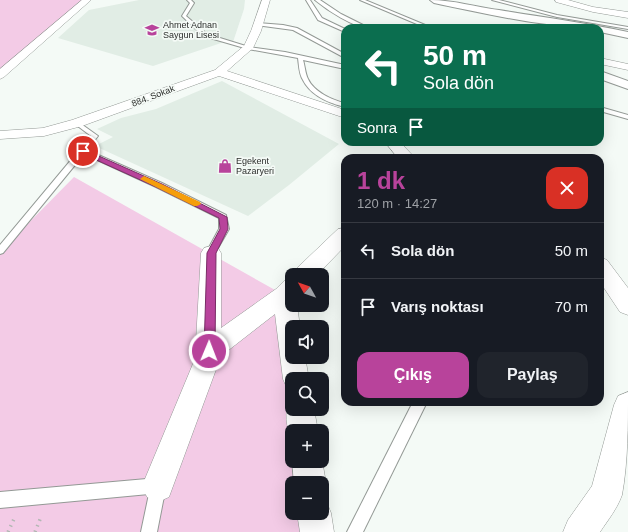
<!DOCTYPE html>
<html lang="tr">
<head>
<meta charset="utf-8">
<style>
  body { margin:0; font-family:Helvetica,sans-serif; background:#20242c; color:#f1f3f6; height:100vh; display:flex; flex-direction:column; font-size:15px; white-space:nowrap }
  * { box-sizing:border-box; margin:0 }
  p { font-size:13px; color:#9ea1a6 }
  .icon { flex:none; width:22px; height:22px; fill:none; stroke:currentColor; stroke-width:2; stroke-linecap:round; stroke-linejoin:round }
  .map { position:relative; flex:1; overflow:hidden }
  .sheet { position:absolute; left:341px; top:154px; width:263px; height:252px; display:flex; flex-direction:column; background:#171b24; border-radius:12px; box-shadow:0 4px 16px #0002 }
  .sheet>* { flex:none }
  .top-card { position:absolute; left:341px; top:24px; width:263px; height:122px; border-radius:12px; box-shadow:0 4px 16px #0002; background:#0b6e4f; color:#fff; overflow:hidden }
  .needle { width:26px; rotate:310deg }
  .fabs { position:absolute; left:285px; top:268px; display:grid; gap:8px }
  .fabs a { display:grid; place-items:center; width:44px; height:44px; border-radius:8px; background:#171b24; box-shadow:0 4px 16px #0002; font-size:20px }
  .pin { position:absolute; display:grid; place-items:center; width:34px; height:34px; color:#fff; margin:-17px; border:2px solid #fff; border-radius:50%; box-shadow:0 1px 4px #0007 }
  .me { position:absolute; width:44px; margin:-22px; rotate:1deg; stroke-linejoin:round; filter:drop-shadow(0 0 3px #0008) }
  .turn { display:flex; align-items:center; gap:14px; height:84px; padding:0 16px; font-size:18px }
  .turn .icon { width:52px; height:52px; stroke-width:2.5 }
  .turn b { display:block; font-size:28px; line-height:34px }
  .then { display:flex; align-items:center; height:38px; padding:0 16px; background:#0003; gap:8px; font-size:15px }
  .round { display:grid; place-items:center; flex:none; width:42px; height:42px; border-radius:12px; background:#20242c }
  .overview { display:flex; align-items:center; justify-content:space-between; height:68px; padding:0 16px }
  h1 { font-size:24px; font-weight:600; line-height:30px; color:#b8439b }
  .action { display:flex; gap:8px; margin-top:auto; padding:8px 16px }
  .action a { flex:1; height:46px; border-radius:12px; background:#b8439b; color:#fff; font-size:16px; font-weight:600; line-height:46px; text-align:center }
  .action a+a { background:#20242c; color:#f1f3f6 }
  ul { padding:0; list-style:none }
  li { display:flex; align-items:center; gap:12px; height:56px; padding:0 16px; border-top:1px solid #363941 }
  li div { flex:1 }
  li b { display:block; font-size:15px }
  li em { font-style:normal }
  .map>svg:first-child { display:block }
  .built { fill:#e1ede5 }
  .green { fill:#f3cbe6 }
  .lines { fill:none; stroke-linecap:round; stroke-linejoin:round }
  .service-casing { stroke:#939995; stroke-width:2 }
  .minor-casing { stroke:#939995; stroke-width:1 }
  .tertiary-casing { stroke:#939995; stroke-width:2 }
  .path { stroke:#b2b7b3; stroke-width:3.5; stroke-dasharray:1.5 4.5; stroke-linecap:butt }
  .service { fill:#fff; fill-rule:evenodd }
  .minor { fill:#fff; fill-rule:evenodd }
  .tertiary { fill:#fff; fill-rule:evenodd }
  .route { fill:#b8439b; stroke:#782c65 }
  .slow { fill:#f59e0b }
  .labels { text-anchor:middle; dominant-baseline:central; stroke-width:3.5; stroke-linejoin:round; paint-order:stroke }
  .far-poi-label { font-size:9px; fill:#2d2f2d; stroke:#f4faf6; text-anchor:start }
  .far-street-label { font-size:9px; fill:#2d2f2d; stroke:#f4faf6 }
</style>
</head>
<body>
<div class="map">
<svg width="628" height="532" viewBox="0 0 628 532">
  <rect width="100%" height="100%" fill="#f4faf6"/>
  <g class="built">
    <path d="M 139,0 L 245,0 L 244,9 L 233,42 L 227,41 L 153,66 L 58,38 L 89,10 Z"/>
    <path d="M 222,81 L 339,144 L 289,185 L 248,216 L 95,146 L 113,137 L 97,129 L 121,118 L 156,109 Z"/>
  </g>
  <g class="green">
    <path d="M 0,0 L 82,0 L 0,71 Z"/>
    <path d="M 74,177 L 284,295 L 292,379 L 292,461 L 301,461 L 303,483 L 292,483 L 292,513 L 306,513 L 308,532 L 0,532 L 0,252 Z"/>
  </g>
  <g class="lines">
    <defs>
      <g id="service">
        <path d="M 187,0 L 191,0 L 194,3 L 186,16 L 207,34 L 249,47 L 285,52 L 345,65 L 345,69 L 303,60 C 305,66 305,73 308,79 C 314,92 332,100 345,103 L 345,107 C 329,103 311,96 303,80 C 299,74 299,65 298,58 L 248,49 L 203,36 L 182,16 L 190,3 Z"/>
        <path d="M 306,0 L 310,0 L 322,18 L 345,29 L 345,32 L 318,20 Z"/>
        <path d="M 315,0 L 320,0 L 341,14 L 369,28 C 354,28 327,10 315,0 Z"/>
        <path d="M 360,0 L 365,0 L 430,27 L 423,28 L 424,27 Z"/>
        <path d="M 492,0 L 499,0 L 557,15 L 628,27 L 628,29 L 557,17 Z"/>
        <path d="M 258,23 L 283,25 L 297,28 L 345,54 L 345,58 L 293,30 L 256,25 Z"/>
        <path d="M 600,107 L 628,115 L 628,119 L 600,111 Z"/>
        <path d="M 77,121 L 98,136 L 87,150 L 162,183 L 226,215 L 229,229 L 214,255 L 211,256 L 206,253 L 219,229 L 219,218 L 156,187 L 84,154 L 3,253 L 0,254 L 0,245 L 91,136 L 75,124 L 74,123 Z"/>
        <path d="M 413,402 L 427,402 L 363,532 L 347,532 Z"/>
        <path d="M 158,478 L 163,481 L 166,486 L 157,532 L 141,532 L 149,494 L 0,508 L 0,492 Z"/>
      </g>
      <g id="minor">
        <path d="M 82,0 L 91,0 L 4,77 L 0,79 L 0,69 Z"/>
        <path d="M 262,0 L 270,0 L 261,31 L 253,48 L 227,71 L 345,110 L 345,118 L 219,76 L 82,126 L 44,136 L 0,139 L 0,131 L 43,128 L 72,120 L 215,70 L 244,46 L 251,31 Z"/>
        <path d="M 555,0 L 568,0 L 593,7 L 628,12 L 628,18 L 593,12 L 556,2 Z"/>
        <path d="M 600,58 L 628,64 L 628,70 L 600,64 Z"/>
        <path d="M 385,142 L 400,142 L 415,158 L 398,158 Z"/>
        <path d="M 345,228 L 345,246 L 317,275 L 293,275 L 296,269 L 338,229 Z"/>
        <path d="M 211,246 L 218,248 L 221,253 L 221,328 L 276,289 L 284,281 L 292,279 L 292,305 L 297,305 L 300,327 L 292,327 L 292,357 L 305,357 L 309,379 L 292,379 L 292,390 L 287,388 L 283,379 L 275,314 L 221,356 L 169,497 L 158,502 L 147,497 L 142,486 L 195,359 L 201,253 L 204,248 Z"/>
        <path d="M 600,257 L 607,260 L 628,288 L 628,315 L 620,312 L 600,282 Z"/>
        <path d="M 628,392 C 628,425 628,463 622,495 C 617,509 608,520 600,532 L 563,532 L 568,520 L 592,486 L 614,405 L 618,396 Z"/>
        <path d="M 292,399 L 292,409 L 314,409 L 318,431 L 292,431 L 292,439 C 286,426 284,413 290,400 Z"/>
        <path d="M 292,460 L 322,460 L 326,483 L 322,492 L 322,483 L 294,483 Z"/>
        <path d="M 322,500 L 326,501 L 331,513 L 334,532 L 300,532 L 297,513 L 322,513 Z"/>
      </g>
      <g id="tertiary">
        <path d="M 430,0 C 453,0 476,7 499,10 C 542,17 586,23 628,32 L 628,38 L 600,32 L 600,28 C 546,28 487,14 434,3 Z"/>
        <path d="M 600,71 L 628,81 L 628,89 L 600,79 Z"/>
      </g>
    </defs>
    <use href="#service" class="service-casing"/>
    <use href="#minor" class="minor-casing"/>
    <use href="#tertiary" class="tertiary-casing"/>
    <g class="path">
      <path d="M 8,532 L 14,519"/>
      <path d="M 35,532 L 41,517"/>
    </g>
    <use href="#service" class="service"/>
    <use href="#minor" class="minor"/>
    <use href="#tertiary" class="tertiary"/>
  </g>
  <path class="route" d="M 83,149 L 162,184 L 227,217 L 228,229 L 216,253 L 215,351 L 213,355 L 209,356 L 206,355 L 204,351 L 207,253 L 220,229 L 219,218 L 156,187 L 81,153 L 81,150 Z"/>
  <path class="slow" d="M 144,176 L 200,202 L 201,204 L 197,206 L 194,206 L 140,179 Z"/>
  <defs>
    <symbol id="school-bare" viewBox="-9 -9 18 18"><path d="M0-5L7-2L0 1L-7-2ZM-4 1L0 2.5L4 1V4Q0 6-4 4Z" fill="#b8439b" stroke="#f4faf6" stroke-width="2.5" paint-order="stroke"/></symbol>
    <symbol id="shop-bare" viewBox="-9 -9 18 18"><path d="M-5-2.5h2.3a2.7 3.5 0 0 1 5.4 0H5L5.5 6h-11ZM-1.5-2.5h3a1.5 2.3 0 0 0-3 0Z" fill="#b8439b" stroke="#f4faf6" stroke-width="2.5" paint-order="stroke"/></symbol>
  </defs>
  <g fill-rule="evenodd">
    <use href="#school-bare" x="142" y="20" width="20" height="20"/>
    <use href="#shop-bare" x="215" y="156" width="20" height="20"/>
  </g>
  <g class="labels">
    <g class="far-poi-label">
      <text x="163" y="25">Ahmet Adnan<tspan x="163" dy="10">Saygun Lisesi</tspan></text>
      <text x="236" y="161">Egekent<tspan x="236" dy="10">Pazaryeri</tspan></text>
    </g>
    <g class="far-street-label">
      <text transform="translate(153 96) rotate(-21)">884. Sokak</text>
    </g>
  </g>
</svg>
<div class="fabs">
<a><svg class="needle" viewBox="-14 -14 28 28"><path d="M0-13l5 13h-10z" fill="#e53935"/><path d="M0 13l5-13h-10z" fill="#9ea1a6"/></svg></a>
<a><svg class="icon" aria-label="sound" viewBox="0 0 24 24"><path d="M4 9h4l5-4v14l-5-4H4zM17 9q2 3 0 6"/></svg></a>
<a><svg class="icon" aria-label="search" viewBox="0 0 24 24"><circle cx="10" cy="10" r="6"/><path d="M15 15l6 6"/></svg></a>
<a>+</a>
<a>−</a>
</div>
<div class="pin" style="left:83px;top:151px;background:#d93025"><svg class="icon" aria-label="arrive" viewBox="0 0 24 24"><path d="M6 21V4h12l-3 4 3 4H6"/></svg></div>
<svg class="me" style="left:209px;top:351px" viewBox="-20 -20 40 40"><circle r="17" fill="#b8439b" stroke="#fff" stroke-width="3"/><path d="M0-11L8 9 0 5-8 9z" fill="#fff"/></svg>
<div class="top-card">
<div class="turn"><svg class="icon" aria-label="left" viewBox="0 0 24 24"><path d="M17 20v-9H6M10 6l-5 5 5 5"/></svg><div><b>50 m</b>Sola dön</div></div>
<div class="then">Sonra<svg class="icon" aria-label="arrive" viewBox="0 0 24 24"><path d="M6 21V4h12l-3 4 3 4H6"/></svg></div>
</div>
<section class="sheet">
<div class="overview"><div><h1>1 dk</h1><p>120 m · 14:27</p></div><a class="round" style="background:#d93025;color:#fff"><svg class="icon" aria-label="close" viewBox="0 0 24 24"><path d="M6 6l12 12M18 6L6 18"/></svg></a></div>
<ul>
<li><svg class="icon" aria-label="left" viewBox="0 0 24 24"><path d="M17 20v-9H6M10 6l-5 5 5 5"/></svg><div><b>Sola dön</b></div><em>50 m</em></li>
<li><svg class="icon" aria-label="arrive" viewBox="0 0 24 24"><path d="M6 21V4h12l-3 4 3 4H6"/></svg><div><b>Varış noktası</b></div><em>70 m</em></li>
</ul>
<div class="action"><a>Çıkış</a><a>Paylaş</a></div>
</section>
</div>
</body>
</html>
